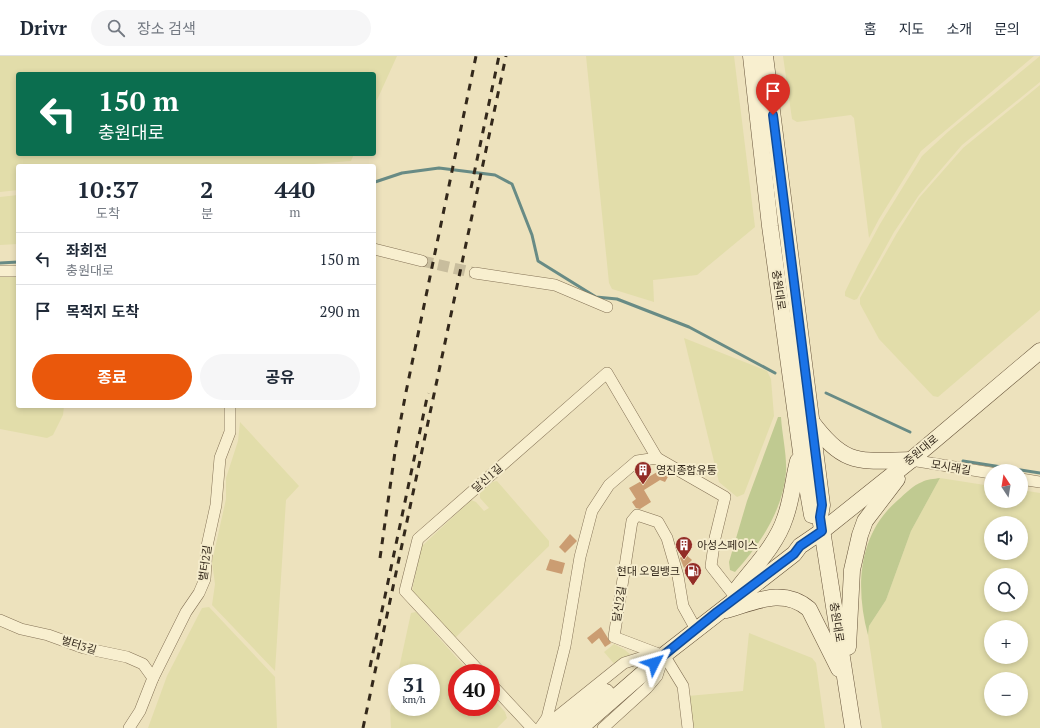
<!DOCTYPE html>
<html lang="ko">
<head>
<meta charset="utf-8">
<style>
  body { margin:0; font-family:"PT Serif","Noto Sans KR",serif; background:#f6f6f7; color:#1f2937; height:100vh; display:flex; flex-direction:column; font-size:15px; white-space:nowrap }
  * { box-sizing:border-box; margin:0 }
  p { font-size:13px; color:#747a83 }
  .icon { flex:none; width:22px; height:22px; fill:none; stroke:currentColor; stroke-width:2; stroke-linecap:round; stroke-linejoin:round }
  .map { position:relative; flex:1; overflow:hidden }
  .panel { position:absolute; left:16px; top:108px; width:360px; height:244px; display:flex; flex-direction:column; background:#fff; border-radius:4px; box-shadow:0 2px 6px #0003 }
  .panel>* { flex:none }
  .hud { position:absolute; left:16px; top:16px; width:360px; height:84px; border-radius:4px; box-shadow:0 2px 6px #0003; background:#0b6e4f; color:#fff; overflow:hidden }
  .needle { width:26px; rotate:348deg }
  .fabs { position:absolute; left:984px; top:408px; display:grid; gap:8px }
  .fabs a { display:grid; place-items:center; width:44px; height:44px; border-radius:50%; background:#fff; box-shadow:0 2px 6px #0003; font-size:20px }
  .speed { position:absolute; left:388px; top:608px; display:flex; gap:8px; font-size:20px; font-weight:700; text-align:center }
  .speed>* { display:grid; place-content:center; width:52px; height:52px; border-radius:50%; background:#fff; box-shadow:0 2px 6px #0003; line-height:1 }
  .speed small { font-size:10px; font-weight:400 }
  .speed .limit { border:6px solid #d22; background:#fff; color:#111 }
  .pin { position:absolute; display:grid; place-items:center; width:34px; height:34px; color:#fff; margin:-41px -17px; border-radius:50% 50% 50% 0; rotate:-45deg; box-shadow:0 0 4px #0007 }
  .pin .icon { rotate:45deg }
  .me { position:absolute; width:44px; margin:-22px; rotate:50deg; stroke-linejoin:round; filter:drop-shadow(0 0 3px #0008) }
  .turn { display:flex; align-items:center; gap:14px; height:84px; padding:0 16px; font-size:18px }
  .turn .icon { width:52px; height:52px; stroke-width:2.5 }
  .turn b { display:block; font-size:28px; line-height:34px }
  .eta { display:flex; justify-content:space-evenly; align-items:center; height:68px; text-align:center }
  .eta b { font-size:24px; font-weight:700; line-height:28px }
  .action { display:flex; gap:8px; margin-top:auto; padding:8px 16px }
  .action a { flex:1; height:46px; border-radius:24px; background:#ea580c; color:#fff; font-size:16px; font-weight:700; line-height:46px; text-align:center }
  .action a+a { background:#f6f6f7; color:#1f2937 }
  ul { padding:0; list-style:none }
  li { display:flex; align-items:center; gap:12px; height:52px; padding:0 16px; border-top:1px solid #e0e1e3 }
  li div { flex:1 }
  li b { display:block; font-size:15px }
  li em { font-style:normal }
  header { display:flex; align-items:center; gap:24px; box-sizing:border-box; height:56px; padding:0 20px; background:#fff; border-bottom:1px solid #e0e1e3 }
  header strong { font-size:19px }
  nav { display:flex; gap:22px; margin-inline-start:auto; font-size:14px }
  .search { width:280px; height:36px; background:#f6f6f7; display:flex; align-items:center; gap:10px; box-sizing:border-box; padding:0 14px; border-radius:22px; color:#747a83; font-size:15px }
  .map>svg:first-child { display:block }
  .farmland { fill:#e2ddaa; fill-rule:evenodd }
  .green { fill:#c0ca91 }
  .lines { fill:none; stroke-linecap:round; stroke-linejoin:round }
  .stream { stroke:#688b85; stroke-width:3 }
  .building { fill:#cb9d72 }
  .street-tunnel { stroke:#c8bd9d; stroke-width:11; stroke-dasharray:11 5.5; stroke-linecap:butt }
  .street-casing { stroke:#847256; stroke-width:12 }
  .secondary-casing { stroke:#66533a; stroke-width:17 }
  .street { stroke:#f8efcf; stroke-width:11 }
  .secondary { stroke:#f8efcf; stroke-width:16 }
  .rail { stroke:#33281b; stroke-width:3; stroke-dasharray:7 7; stroke-linecap:butt }
  .route-casing { stroke:#114b97; stroke-width:10 }
  .route { stroke:#1a73e8; stroke-width:7 }
  .labels { text-anchor:middle; dominant-baseline:central; stroke-width:4; stroke-linejoin:round; paint-order:stroke }
  .street-label { font-size:11px; fill:#33281b; stroke:#f5eccc }
  .poi-label { font-size:11px; fill:#33281b; stroke:#f5eccc; text-anchor:start }
</style>
</head>
<body>
<header>
<strong>Drivr</strong>
<div class="search"><svg class="icon" aria-label="search" viewBox="0 0 24 24"><circle cx="10" cy="10" r="6"/><path d="M15 15l6 6"/></svg>장소 검색</div>
<nav><a>홈</a><a>지도</a><a>소개</a><a>문의</a></nav>
</header>
<div class="map">
<svg width="1040" height="672" viewBox="0 0 1040 672">
  <rect width="100%" height="100%" fill="#ede2bd"/>
  <g class="farmland">
    <path d="M 0,0 L 397,0 L 377,44 L 374,44 L 374,18 L 18,18 L 18,98 L 354,98 L 351,105 L 289,110 L 18,110 L 18,134 L 0,136 Z"/>
    <path d="M 586,0 L 734,0 L 755,171 L 697,219 L 653,224 L 654,246 L 612,233 L 609,227 Z"/>
    <path d="M 783,0 L 1034,0 L 921,95 L 879,163 L 869,182 L 854,62 L 851,59 L 797,66 L 792,63 Z"/>
    <path d="M 1040,0 L 1040,26 L 962,89 L 919,139 L 894,176 L 857,243 L 854,244 L 845,240 L 845,236 L 858,209 L 880,168 L 922,100 L 949,75 Z"/>
    <path d="M 1040,29 L 1040,254 L 938,341 L 933,340 L 879,283 L 860,248 L 860,242 L 897,177 L 919,142 L 963,92 Z"/>
    <path d="M 18,139 L 18,188 L 0,189 L 0,141 Z"/>
    <path d="M 18,220 L 18,350 L 64,350 L 63,359 L 53,379 L 47,382 L 0,373 L 0,221 Z"/>
    <path d="M 684,282 L 767,315 L 771,323 L 774,360 L 744,438 L 737,441 L 719,426 Z"/>
    <path d="M 240,366 L 299,430 L 286,444 L 275,615 L 212,549 L 215,528 L 212,506 L 226,443 L 226,422 L 238,385 Z"/>
    <path d="M 940,422 L 991,430 L 991,445 L 1021,445 L 1021,434 L 1040,437 L 1040,672 L 882,672 L 868,579 L 869,570 L 886,544 L 911,475 ZM 991,467 L 1021,467 L 1021,497 L 991,497 ZM 991,519 L 1021,519 L 1021,549 L 991,549 ZM 991,571 L 1021,571 L 1021,601 L 991,601 ZM 991,623 L 1021,623 L 1021,653 L 991,653 Z"/>
    <path d="M 497,425 L 549,485 L 549,490 L 456,581 L 453,581 L 412,535 L 421,491 L 471,444 L 476,446 L 484,455 L 489,452 L 480,442 L 480,436 L 492,426 Z"/>
    <path d="M 209,551 L 275,621 L 277,672 L 148,672 L 167,620 L 202,552 Z"/>
    <path d="M 416,556 L 470,617 L 457,617 L 457,651 L 491,651 L 491,640 L 505,656 L 507,662 L 497,672 L 391,672 L 390,655 L 397,622 L 397,651 L 431,651 L 431,617 L 398,617 L 411,557 Z"/>
    <path d="M 749,577 L 812,602 L 816,607 L 825,672 L 693,672 L 688,640 L 743,635 Z"/>
    <path d="M 614,588 L 625,594 L 632,600 L 617,611 L 604,596 Z"/>
  </g>
  <g class="green">
    <path d="M 778,361 L 781,361 C 782,378 787,399 786,416 C 783,454 760,489 735,516 L 730,514 L 729,506 L 747,445 Z"/>
    <path d="M 940,422 L 911,475 L 886,544 L 869,570 L 868,579 C 855,531 858,478 898,444 C 905,438 913,429 922,426 C 927,423 934,423 940,422 Z"/>
  </g>
  <g class="lines">
    <g class="stream">
      <path d="M 374,128 L 375,126 L 402,117 L 439,112 L 495,119 L 512,128 L 532,179 L 538,205 L 596,241 L 617,243 L 689,271 L 775,317"/>
      <path d="M 0,207 L 18,206"/>
      <path d="M 826,337 L 910,376"/>
      <path d="M 963,405 L 1040,417"/>
    </g>
  </g>
  <g class="building">
    <path d="M 659,415 L 669,419 L 665,426 L 660,424 L 644,434 L 651,446 L 640,453 L 636,452 L 632,446 L 636,443 L 629,432 Z"/>
    <path d="M 570,478 L 577,485 L 565,497 L 559,491 Z"/>
    <path d="M 684,497 L 692,504 L 684,512 L 680,502 Z"/>
    <path d="M 550,503 L 565,507 L 562,518 L 546,514 Z"/>
    <path d="M 601,571 L 611,587 L 605,591 L 599,582 L 592,588 L 587,582 Z"/>
  </g>
  <g class="lines">
    <path class="street-tunnel" d="M 422,205 L 475,217"/>
    <defs>
      <g id="street">
        <path d="M 374,193 L 422,205"/>
        <path d="M 0,215 L 18,215"/>
        <path d="M 475,217 L 555,229 L 607,251"/>
        <path d="M 911,404 L 991,417"/>
        <path d="M 1021,423 L 1040,426"/>
        <path d="M 0,564 L 21,573 L 48,579 L 84,592 L 127,601 L 143,608 L 153,622"/>
        <path d="M 656,597 L 614,581 L 632,465 L 637,459 L 658,466 L 667,482 L 678,520 L 683,550 L 693,568"/>
        <path d="M 664,599 L 683,630 L 688,672"/>
        <path d="M 481,617 L 405,535 L 418,483 L 607,317 L 657,402"/>
        <path d="M 491,628 L 532,672"/>
        <path d="M 129,672 L 140,655 L 153,622 L 186,556 L 199,537 L 205,523 L 207,490 L 216,449 L 220,402 L 230,376 L 230,350"/>
        <path d="M 540,672 L 547,662 L 565,590 L 580,501 L 592,455 L 609,429 L 637,405 L 657,402 L 725,441 L 715,482 L 711,510 L 733,538"/>
        <path d="M 543,672 L 624,607 L 656,597"/>
        <path d="M 603,672 L 647,632 L 657,620 L 663,601"/>
      </g>
      <g id="secondary">
        <path d="M 751,0 L 770,170 L 801,396 L 812,459 L 820,461"/>
        <path d="M 765,0 L 822,449 L 820,461 L 853,672"/>
        <path d="M 811,365 C 845,411 859,405 911,404"/>
        <path d="M 735,536 C 752,513 776,490 785,462 C 792,443 793,424 798,405"/>
        <path d="M 726,554 C 755,546 783,531 809,553 L 839,613"/>
        <path d="M 848,591 L 852,514 L 860,479 L 865,465 L 897,423"/>
        <path d="M 560,672 L 606,636"/>
        <path d="M 580,672 L 664,599 L 794,498 L 800,490 L 822,475 L 911,404 L 1040,295"/>
      </g>
    </defs>
    <use href="#street" class="street-casing"/>
    <use href="#secondary" class="secondary-casing"/>
    <use href="#street" class="street"/>
    <use href="#secondary" class="secondary"/>
    <g class="rail">
      <path d="M 471,132 L 499,0"/>
      <path d="M 380,502 L 396,389 L 406,336 L 476,0"/>
      <path d="M 370,611 L 428,337"/>
      <path d="M 363,672 L 506,0"/>
    </g>
  </g>
  <g class="lines">
    <defs>
      <path id="route" d="M 654,607 L 717,556 L 794,498 L 800,490 L 822,475 L 820,461 L 822,449 L 773,59"/>
    </defs>
    <use href="#route" class="route-casing"/>
    <use href="#route" class="route"/>
  </g>
  <defs>
    <symbol id="building-pin" viewBox="-11 -11 22 30"><path d="M0 17L-7.5 6A9.5 9.5 0 1 1 7.5 6Z" fill="#932d27" stroke="#f5eccc"/><path d="M-4-6H4V6H1V3H-1V6H-4ZM-2.5-4.3h1.7v1.8h-1.7ZM.8-4.3h1.7v1.8H.8ZM-2.5-1h1.7V.8h-1.7ZM.8-1h1.7V.8H.8Z" fill="#fff"/></symbol>
    <symbol id="fuel-pin" viewBox="-11 -11 22 30"><path d="M0 17L-7.5 6A9.5 9.5 0 1 1 7.5 6Z" fill="#932d27" stroke="#f5eccc"/><path d="M-5.5-6h7V0h2V4h1.3V-2.5L3-4.5l.8-.8L6-3V5H2.5V1h-1V6h-7ZM-4.2-4.7v3.2H.2V-4.7Z" fill="#fff"/></symbol>
  </defs>
  <g fill-rule="evenodd">
    <use href="#building-pin" x="633" y="404" width="20" height="27"/>
    <use href="#building-pin" x="674" y="479" width="20" height="27"/>
    <use href="#fuel-pin" x="683" y="505" width="20" height="27"/>
  </g>
  <g class="labels">
    <g class="street-label">
      <text transform="translate(779 234) rotate(82)">충원대로</text>
      <text transform="translate(921 394) rotate(-40)">중원대로</text>
      <text transform="translate(951 411) rotate(10)">모시래길</text>
      <text transform="translate(487 422) rotate(-41)">달신1길</text>
      <text transform="translate(205 507) rotate(-82)">벌터2길</text>
      <text transform="translate(619 548) rotate(-81)">달신2길</text>
      <text transform="translate(837 566) rotate(81)">충원대로</text>
      <text transform="translate(79 589) rotate(17)">벌터3길</text>
    </g>
    <g class="poi-label">
      <text x="656" y="414">영진종합유통</text>
      <text x="697" y="489">아성스페이스</text>
      <text x="680" y="515" text-anchor="end">현대 오일뱅크</text>
    </g>
  </g>
</svg>
<div class="fabs">
<a><svg class="needle" viewBox="-14 -14 28 28"><path d="M0-13l5 13h-10z" fill="#e53935"/><path d="M0 13l5-13h-10z" fill="#747a83"/></svg></a>
<a><svg class="icon" aria-label="sound" viewBox="0 0 24 24"><path d="M4 9h4l5-4v14l-5-4H4zM17 9q2 3 0 6"/></svg></a>
<a><svg class="icon" aria-label="search" viewBox="0 0 24 24"><circle cx="10" cy="10" r="6"/><path d="M15 15l6 6"/></svg></a>
<a>+</a>
<a>−</a>
</div>
<div class="speed"><div>31<small>km/h</small></div><div class="limit">40</div></div>
<div class="pin" style="left:773px;top:59px;background:#d93025"><svg class="icon" aria-label="arrive" viewBox="0 0 24 24"><path d="M6 21V4h12l-3 4 3 4H6"/></svg></div>
<svg class="me" style="left:654px;top:607px" viewBox="-20 -20 40 40"><path d="M0-17L14 15 0 8-14 15z" fill="#1a73e8" stroke="#fff" stroke-width="4"/></svg>
<div class="hud">
<div class="turn"><svg class="icon" aria-label="left" viewBox="0 0 24 24"><path d="M17 20v-9H6M10 6l-5 5 5 5"/></svg><div><b>150 m</b>충원대로</div></div>
</div>
<section class="panel">
<div class="eta">
<div><b>10:37</b><p>도착</p></div>
<div><b>2</b><p>분</p></div>
<div><b>440</b><p>m</p></div>
</div>
<ul>
<li><svg class="icon" aria-label="left" viewBox="0 0 24 24"><path d="M17 20v-9H6M10 6l-5 5 5 5"/></svg><div><b>좌회전</b><p>충원대로</p></div><em>150 m</em></li>
<li><svg class="icon" aria-label="arrive" viewBox="0 0 24 24"><path d="M6 21V4h12l-3 4 3 4H6"/></svg><div><b>목적지 도착</b></div><em>290 m</em></li>
</ul>
<div class="action"><a>종료</a><a>공유</a></div>
</section>
</div>
</body>
</html>
